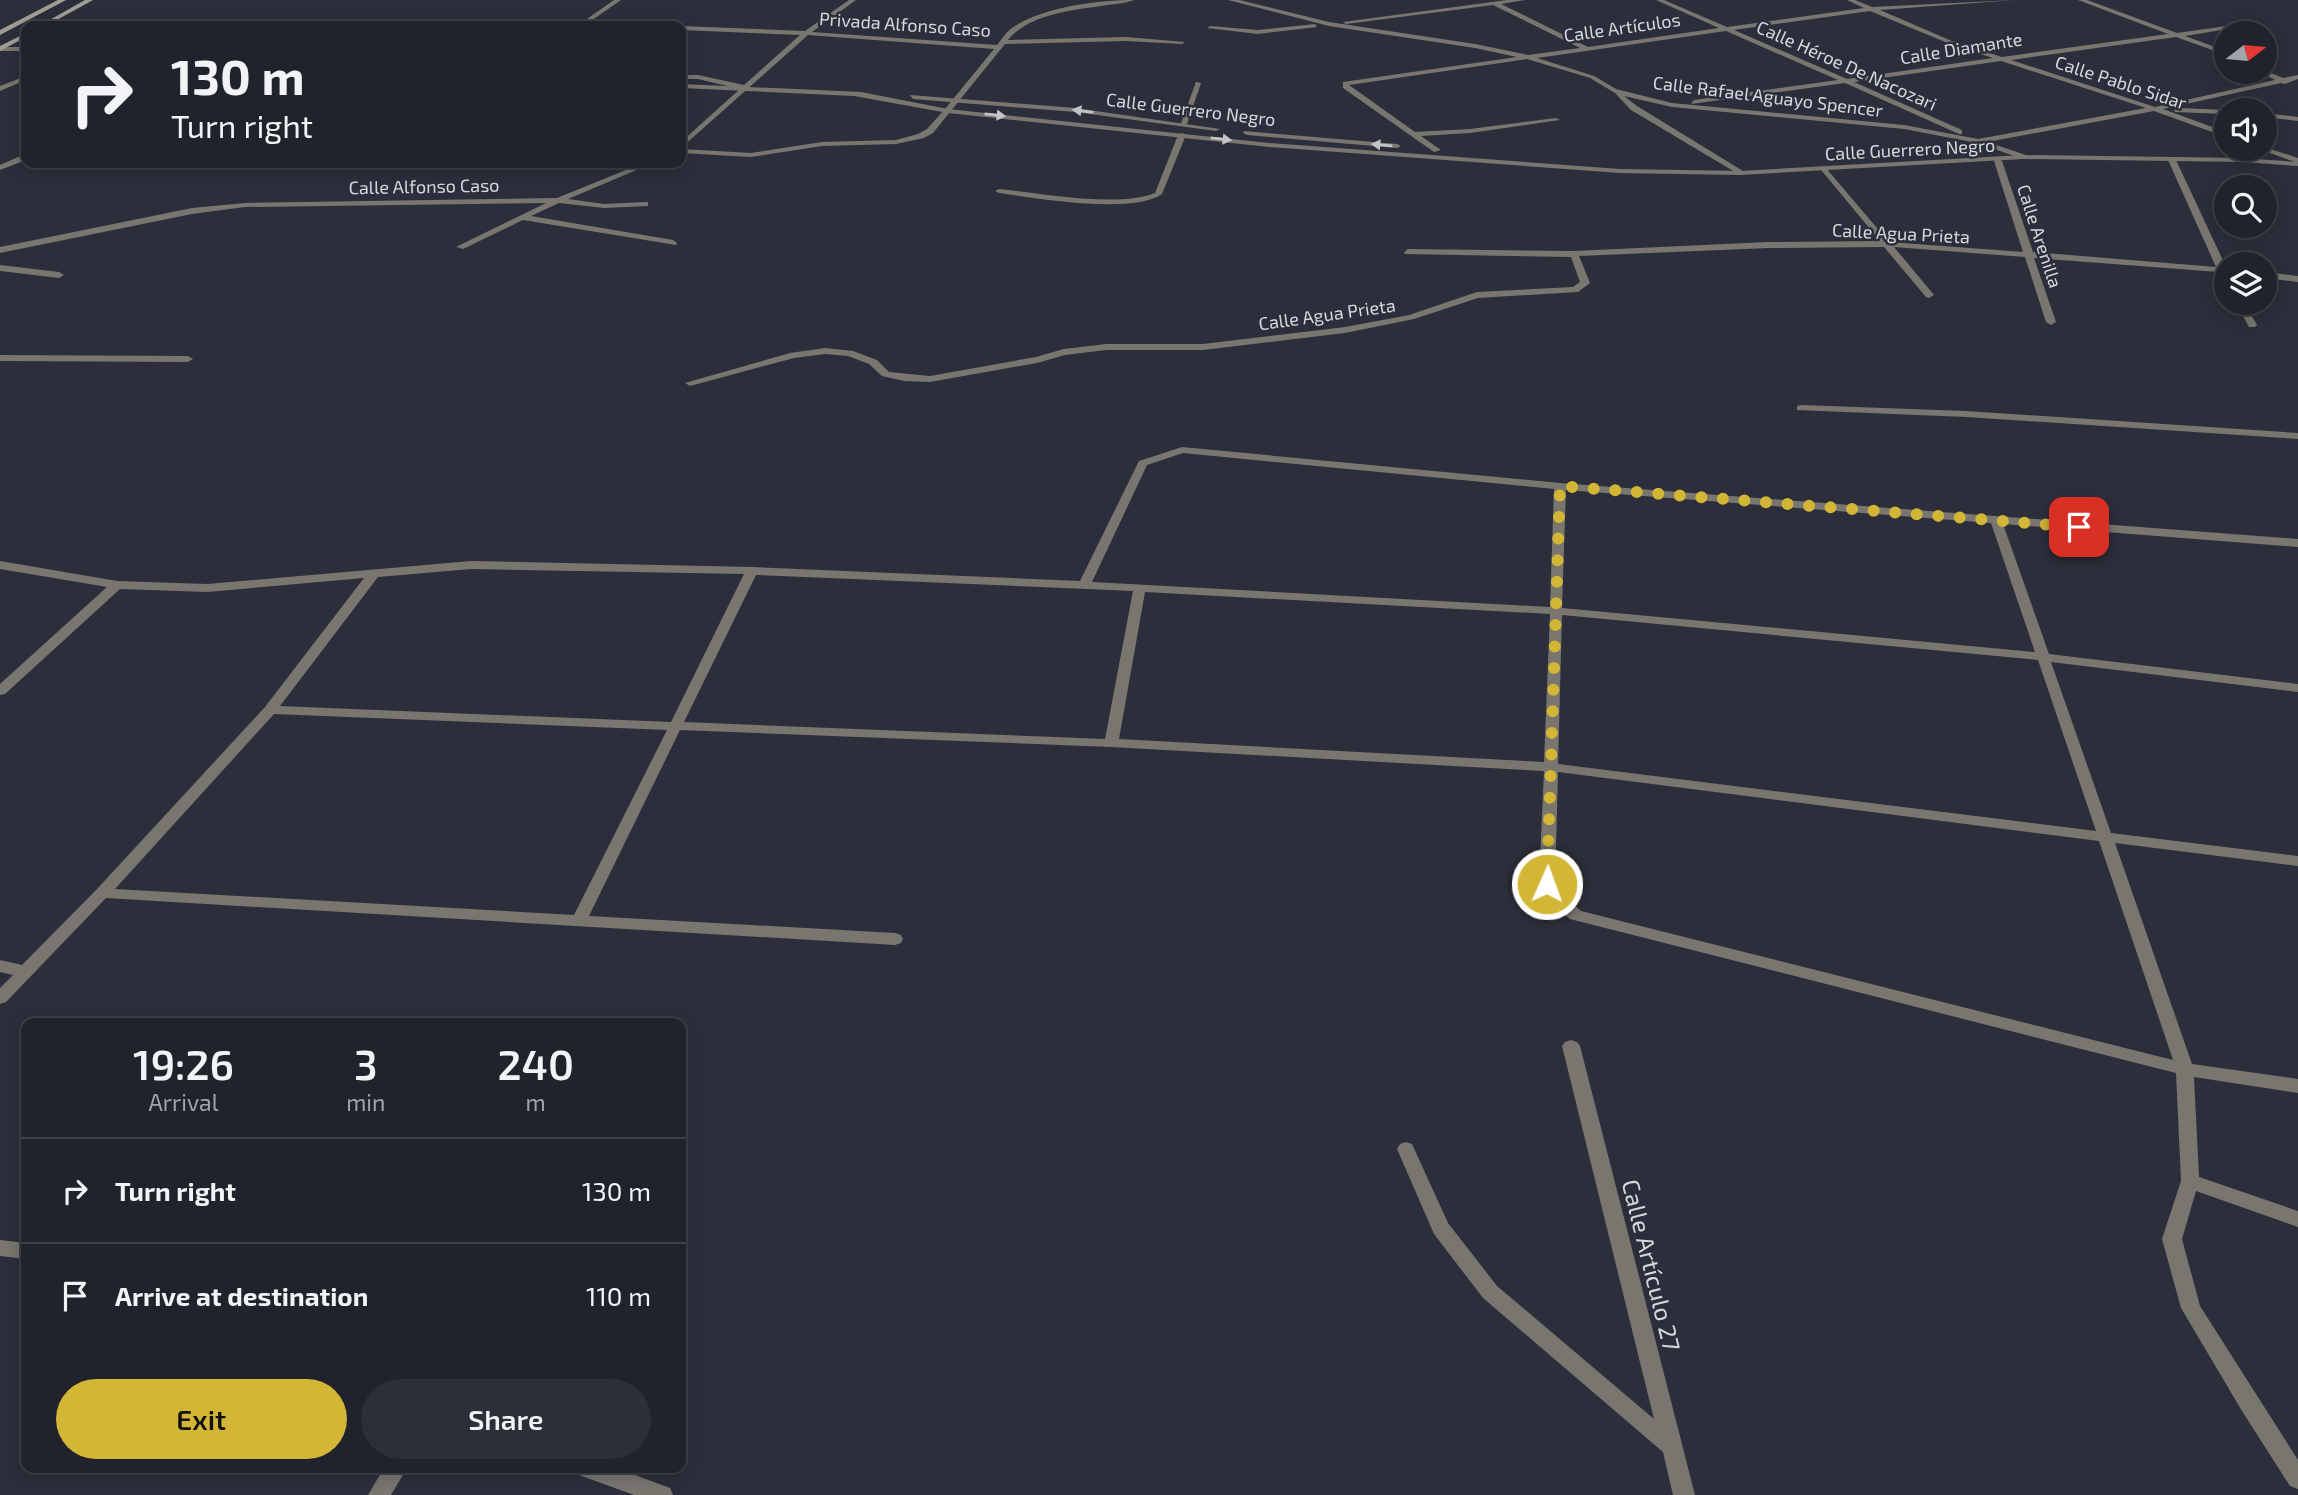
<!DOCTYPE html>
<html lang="en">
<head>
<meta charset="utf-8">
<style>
  body { margin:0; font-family:"Exo 2",sans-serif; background:#2d2f38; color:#f1f3f6; height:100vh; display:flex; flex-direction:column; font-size:26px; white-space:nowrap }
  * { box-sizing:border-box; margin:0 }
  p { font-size:23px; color:#a2a4a9 }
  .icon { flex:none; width:38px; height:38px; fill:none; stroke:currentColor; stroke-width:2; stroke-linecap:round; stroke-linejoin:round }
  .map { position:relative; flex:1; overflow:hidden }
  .drawer { position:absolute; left:21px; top:1018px; width:665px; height:455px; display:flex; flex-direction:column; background:#21232c; border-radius:14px; box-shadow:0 4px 18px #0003,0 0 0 2px #3e4048 }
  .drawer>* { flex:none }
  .banner { position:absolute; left:21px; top:21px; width:665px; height:147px; border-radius:14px; box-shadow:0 4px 18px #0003,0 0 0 2px #3e4048; background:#21232c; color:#f1f3f6; overflow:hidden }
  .needle { width:46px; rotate:74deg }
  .buttons { position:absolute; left:2214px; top:21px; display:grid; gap:14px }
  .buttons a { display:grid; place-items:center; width:63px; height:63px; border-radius:50%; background:#21232c; box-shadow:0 4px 18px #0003,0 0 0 2px #3e4048; font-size:35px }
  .pin { position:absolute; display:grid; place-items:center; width:60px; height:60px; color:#fff; margin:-30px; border-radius:14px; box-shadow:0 4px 10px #0006 }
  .me { position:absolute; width:77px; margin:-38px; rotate:2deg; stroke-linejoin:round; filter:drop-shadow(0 0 5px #0008) }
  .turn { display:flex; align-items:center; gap:24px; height:147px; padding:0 35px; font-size:32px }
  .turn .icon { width:91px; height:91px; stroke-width:2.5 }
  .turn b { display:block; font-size:49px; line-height:60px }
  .eta { display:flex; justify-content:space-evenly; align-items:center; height:119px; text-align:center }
  .eta b { font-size:42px; font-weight:600; line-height:49px }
  .cta { display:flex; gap:14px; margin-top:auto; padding:14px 35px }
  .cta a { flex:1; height:80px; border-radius:42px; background:#d3b635; color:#111; font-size:28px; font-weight:600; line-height:80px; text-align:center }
  .cta a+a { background:#2d2f38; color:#f1f3f6 }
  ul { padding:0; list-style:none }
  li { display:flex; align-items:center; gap:21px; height:105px; padding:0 35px; border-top:2px solid #3e4048 }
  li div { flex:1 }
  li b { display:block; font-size:26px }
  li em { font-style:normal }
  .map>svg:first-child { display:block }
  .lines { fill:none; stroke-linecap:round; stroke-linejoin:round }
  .minor { fill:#797670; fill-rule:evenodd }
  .tertiary { fill:#797670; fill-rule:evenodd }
  .secondary { fill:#a29e94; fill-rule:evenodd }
  .oneway { fill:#c3c4ca }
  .route { stroke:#d3b635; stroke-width:12; stroke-dasharray:0 21.6 }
  .labels { text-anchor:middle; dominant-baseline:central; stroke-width:5; stroke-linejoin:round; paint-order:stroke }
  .far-street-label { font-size:18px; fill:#d6d8e0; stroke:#2c2f3b }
  .near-street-label { font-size:24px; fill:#d6d8e0; stroke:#2c2f3b }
</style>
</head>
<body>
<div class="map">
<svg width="2298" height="1495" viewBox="0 0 2298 1495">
  <rect width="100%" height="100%" fill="#2c2f3b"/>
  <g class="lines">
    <g class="minor">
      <path d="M 614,0 L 621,0 L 588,23 L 618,24 L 621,26 L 577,26 Z"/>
      <path d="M 849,0 L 856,0 L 812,32 L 997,45 C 1002,39 1006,32 1012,28 C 1042,7 1098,0 1134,0 C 1125,4 1112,4 1101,6 C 1071,10 1028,15 1008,40 L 1126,37 L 1185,42 L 1182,44 L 1126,41 L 1005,44 L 933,133 L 924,138 L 896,144 L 822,146 L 751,157 L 681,153 L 681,149 L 751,153 L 822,142 L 896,140 L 918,134 L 927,129 L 945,109 L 994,49 L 808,35 L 681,148 L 681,142 L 740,89 L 698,79 L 681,79 L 681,75 L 698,75 L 744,85 L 800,35 L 681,30 L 680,26 L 805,31 Z"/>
      <path d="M 1228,0 L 1239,0 L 1329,22 L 1475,44 L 1528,55 L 1580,48 L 1493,5 L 1346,24 L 1343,22 L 1507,0 L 1525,0 L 1501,4 L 1588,47 L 1719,28 L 1656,0 L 1664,0 L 1727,27 L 1864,8 L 1847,0 L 1855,0 L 1872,7 L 2015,0 L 1880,10 L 1954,42 L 2002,57 L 2168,34 L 2078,0 L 2087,0 L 2177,33 L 2255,22 L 2258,24 L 2185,36 L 2226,51 L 2226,55 L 2176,37 L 2011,60 L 2155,107 L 2275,80 L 2262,73 L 2264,70 L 2283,78 L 2298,75 L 2298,79 L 2285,84 L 2281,83 L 2163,109 L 2226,132 L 2226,137 L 2154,111 L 1987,142 L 2026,155 L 2026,159 L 2023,159 L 1977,143 L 1904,129 L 1672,107 L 1624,96 L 1637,106 L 1743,171 L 1743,175 L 1740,175 L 1631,110 L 1615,93 L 1590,78 L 1527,59 L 1349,85 L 1415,132 L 1470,129 L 1556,118 L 1560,120 L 1470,133 L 1421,136 L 1441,150 L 1434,152 L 1343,88 L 1343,82 L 1517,57 L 1475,48 L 1329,26 ZM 1870,11 L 1950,44 L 1993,58 L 1847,79 L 1734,30 ZM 1726,31 L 1838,80 L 1694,100 L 1691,104 L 1845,83 L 1959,134 L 1962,134 L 1962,130 L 1854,82 L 2001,61 L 2146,108 L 1978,139 L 1904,125 L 1672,103 L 1616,89 L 1594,76 L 1537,58 Z"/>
      <path d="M 1315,24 L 1317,27 L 1258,34 L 1207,28 L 1210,26 L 1258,30 Z"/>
      <path d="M 26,76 L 26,80 L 0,91 L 0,86 Z"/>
      <path d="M 1196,82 L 1201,83 L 1187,124 L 1180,126 Z"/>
      <path d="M 2178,108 L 2226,110 L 2228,110 L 2226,114 L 2175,112 L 2174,110 Z"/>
      <path d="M 2264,113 L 2298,117 L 2298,121 L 2264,117 Z"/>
      <path d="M 1182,133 L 1186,135 L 1162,194 C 1132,215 1036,198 999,193 L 995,191 L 999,189 C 1040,193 1117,208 1155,193 L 1178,135 Z"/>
      <path d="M 2264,147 L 2298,158 L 2298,163 L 2259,149 Z"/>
      <path d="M 23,155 L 26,155 L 26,160 L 0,170 L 0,165 Z"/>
      <path d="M 2172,158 L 2176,160 L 2226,267 L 2226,278 L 2222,278 L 2219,272 L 2034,258 L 2056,322 L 2051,325 L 2046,322 L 2025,257 L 1894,247 L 1934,295 L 1929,298 L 1926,297 L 1884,247 L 1768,248 L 1579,256 L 1590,283 L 1578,292 L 1478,298 L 1414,319 L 1345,333 L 1203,350 L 1106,350 L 1065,355 L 1037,363 L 930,382 L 904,381 L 882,376 L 869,364 L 848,356 L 825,354 L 794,358 L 690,386 L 685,383 L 790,353 L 825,348 L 853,351 L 877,360 L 889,372 L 930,376 L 1036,357 L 1064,349 L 1106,344 L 1203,344 L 1345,327 L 1409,315 L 1477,292 L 1573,287 L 1580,282 L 1571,257 L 1405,254 L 1404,252 L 1408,249 L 1574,251 L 1768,242 L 1880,241 L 1822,171 L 1821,169 L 1825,167 L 1889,242 L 2023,252 L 1994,161 L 1998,159 L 2002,161 L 2033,252 L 2216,267 L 2168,160 Z"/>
      <path d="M 643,163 L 653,163 L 568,199 L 604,204 L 645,202 L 648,202 L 648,206 L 604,208 L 559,203 L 531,216 L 673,240 L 677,243 L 676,245 L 523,220 L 463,249 L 456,247 L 546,203 L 245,207 L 192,214 L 0,253 L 0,247 L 192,208 L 245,203 L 557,198 Z"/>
      <path d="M 0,265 L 59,272 L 64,275 L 59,278 L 0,271 Z"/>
      <path d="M 2264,272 L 2298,276 L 2298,282 L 2264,278 Z"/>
      <path d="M 2236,303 L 2244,303 L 2257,325 L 2255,327 L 2249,327 Z"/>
      <path d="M 0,355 L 188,356 L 193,359 L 188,362 L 0,361 Z"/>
      <path d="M 1801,405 L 1966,411 L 2298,433 L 2298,439 L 1966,417 L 1797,410 L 1797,406 Z"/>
      <path d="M 1182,447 L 1560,483 L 2298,539 L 2298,547 L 2003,524 L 2049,654 L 2298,684 L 2298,692 L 2051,662 L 2111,833 L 2298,856 L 2298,866 L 2115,843 L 2192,1064 L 2298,1079 L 2298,1093 L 2194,1077 L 2199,1177 L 2298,1211 L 2298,1227 L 2196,1191 L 2182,1239 L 2200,1306 L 2298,1460 L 2298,1489 L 2290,1486 L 2242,1411 L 2181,1308 L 2162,1239 L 2181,1181 L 2176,1073 L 1570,919 L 1552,904 L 1539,884 L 1544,771 L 1111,747 L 680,730 L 589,916 L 895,933 L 901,935 L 903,939 L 901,943 L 895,945 L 106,898 L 6,1002 L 0,1004 L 0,988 L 13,975 L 0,972 L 0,960 L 22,965 L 97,889 L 265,707 L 364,578 L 207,592 L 120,589 L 5,694 L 0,695 L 0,684 L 107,587 L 0,569 L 0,561 L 117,581 L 207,584 L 471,561 L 752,567 L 1080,581 L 1139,461 ZM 1183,453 L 1554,489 L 1550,607 L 1092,582 L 1147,465 ZM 1566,490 L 1991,523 L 2035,652 L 1562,608 ZM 471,569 L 744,574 L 671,722 L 280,706 L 378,577 ZM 756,575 L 1133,591 L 1105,739 L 684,722 ZM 1145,592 L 1550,614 L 1544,762 L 1119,739 ZM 1562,615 L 2038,660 L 2096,831 L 1558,764 ZM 274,714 L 667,730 L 574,915 L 115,889 ZM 1558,772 L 2099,841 L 2173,1060 L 1581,911 L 1564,896 L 1555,884 Z"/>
      <path d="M 1571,1040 L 1577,1042 L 1580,1046 L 1695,1495 L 1673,1495 L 1663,1452 L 1483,1298 L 1434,1234 L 1397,1149 L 1400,1144 L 1406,1142 L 1412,1144 L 1448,1223 L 1497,1286 L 1654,1419 L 1562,1046 L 1565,1042 Z"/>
      <path d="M 0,1240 L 26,1243 L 26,1259 L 0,1256 Z"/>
      <path d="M 384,1468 L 407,1468 L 391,1495 L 368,1495 Z"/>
      <path d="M 576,1468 L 616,1468 L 670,1488 L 673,1495 L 634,1495 L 579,1475 Z"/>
    </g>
    <g class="tertiary">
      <rect x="0" y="47" width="26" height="4"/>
      <path d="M 681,84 L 861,92 L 948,109 L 1269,143 L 1620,169 L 1740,171 L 2023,155 L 2243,158 L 2298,162 L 2298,166 L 2243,162 L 2023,159 L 1740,175 L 1620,173 L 1269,147 L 948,113 L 854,96 L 681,88 Z"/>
      <path d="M 910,95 L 1075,108 L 1220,129 L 1216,131 L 1075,112 L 913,99 Z"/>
      <path d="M 1244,131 L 1397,144 L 1401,146 L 1397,148 L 1247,135 L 1243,133 Z"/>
    </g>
    <g class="secondary">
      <path d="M 58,0 L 66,0 L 0,35 L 0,30 Z"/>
      <path d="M 85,0 L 93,0 L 46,26 L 39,26 Z"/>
      <path d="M 26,33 L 26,37 L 0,51 L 0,46 Z"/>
    </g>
  </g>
  <defs><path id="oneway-solid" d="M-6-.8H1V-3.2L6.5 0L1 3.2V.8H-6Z" transform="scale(1.75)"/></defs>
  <g class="oneway">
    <use href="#oneway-solid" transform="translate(1083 111) rotate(-173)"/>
    <use href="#oneway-solid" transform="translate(995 115) rotate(6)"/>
    <use href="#oneway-solid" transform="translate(1221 139) rotate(6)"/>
    <use href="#oneway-solid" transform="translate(1382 145) rotate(-175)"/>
  </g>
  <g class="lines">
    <path class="route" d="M 1547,884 L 1560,486 L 2079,527"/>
  </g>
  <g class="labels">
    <g class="far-street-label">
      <text transform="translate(905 24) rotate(4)">Privada Alfonso Caso</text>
      <text transform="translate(1622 27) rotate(-8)">Calle Artículos</text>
      <text transform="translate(1961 48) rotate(-9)">Calle Diamante</text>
      <text transform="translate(1847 65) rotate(24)">Calle Héroe De Nacozari</text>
      <text transform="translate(2121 82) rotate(18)">Calle Pablo Sidar</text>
      <text transform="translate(1768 96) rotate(7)">Calle Rafael Aguayo Spencer</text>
      <text transform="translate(1191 109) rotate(7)">Calle Guerrero Negro</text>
      <text transform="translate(1910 149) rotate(-3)">Calle Guerrero Negro</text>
      <text transform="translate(424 186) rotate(-1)">Calle Alfonso Caso</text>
      <text transform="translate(1901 233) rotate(3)">Calle Agua Prieta</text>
      <text transform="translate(2040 236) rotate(72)">Calle Arenilla</text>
      <text transform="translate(1327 314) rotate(-8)">Calle Agua Prieta</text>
    </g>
    <g class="near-street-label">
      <text transform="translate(1652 1265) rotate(76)">Calle Artículo 27</text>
    </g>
  </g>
</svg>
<div class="buttons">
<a><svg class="needle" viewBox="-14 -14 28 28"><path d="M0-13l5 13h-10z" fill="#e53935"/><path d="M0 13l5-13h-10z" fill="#a2a4a9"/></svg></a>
<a><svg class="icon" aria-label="sound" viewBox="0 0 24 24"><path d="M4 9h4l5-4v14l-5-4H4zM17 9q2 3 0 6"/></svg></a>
<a><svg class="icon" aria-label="search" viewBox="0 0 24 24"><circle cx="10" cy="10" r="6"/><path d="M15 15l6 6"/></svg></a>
<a><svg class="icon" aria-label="layers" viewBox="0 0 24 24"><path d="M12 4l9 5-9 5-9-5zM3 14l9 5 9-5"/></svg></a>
</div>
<div class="pin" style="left:2079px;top:527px;background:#d93025"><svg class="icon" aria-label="arrive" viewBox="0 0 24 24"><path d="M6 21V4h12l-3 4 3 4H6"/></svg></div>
<svg class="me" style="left:1547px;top:884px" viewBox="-20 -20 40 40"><circle r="17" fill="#d3b635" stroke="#fff" stroke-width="3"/><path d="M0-11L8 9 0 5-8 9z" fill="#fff"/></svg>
<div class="banner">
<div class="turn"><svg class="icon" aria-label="right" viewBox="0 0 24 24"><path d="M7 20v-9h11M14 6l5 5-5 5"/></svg><div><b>130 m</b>Turn right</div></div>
</div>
<section class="drawer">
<div class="eta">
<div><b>19:26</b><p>Arrival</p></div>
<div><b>3</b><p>min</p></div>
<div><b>240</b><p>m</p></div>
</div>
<ul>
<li><svg class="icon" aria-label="right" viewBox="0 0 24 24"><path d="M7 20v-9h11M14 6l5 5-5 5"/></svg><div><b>Turn right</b></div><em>130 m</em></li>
<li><svg class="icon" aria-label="arrive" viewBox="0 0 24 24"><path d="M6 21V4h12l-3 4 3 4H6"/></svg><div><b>Arrive at destination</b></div><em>110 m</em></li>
</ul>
<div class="cta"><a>Exit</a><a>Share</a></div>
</section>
</div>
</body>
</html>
